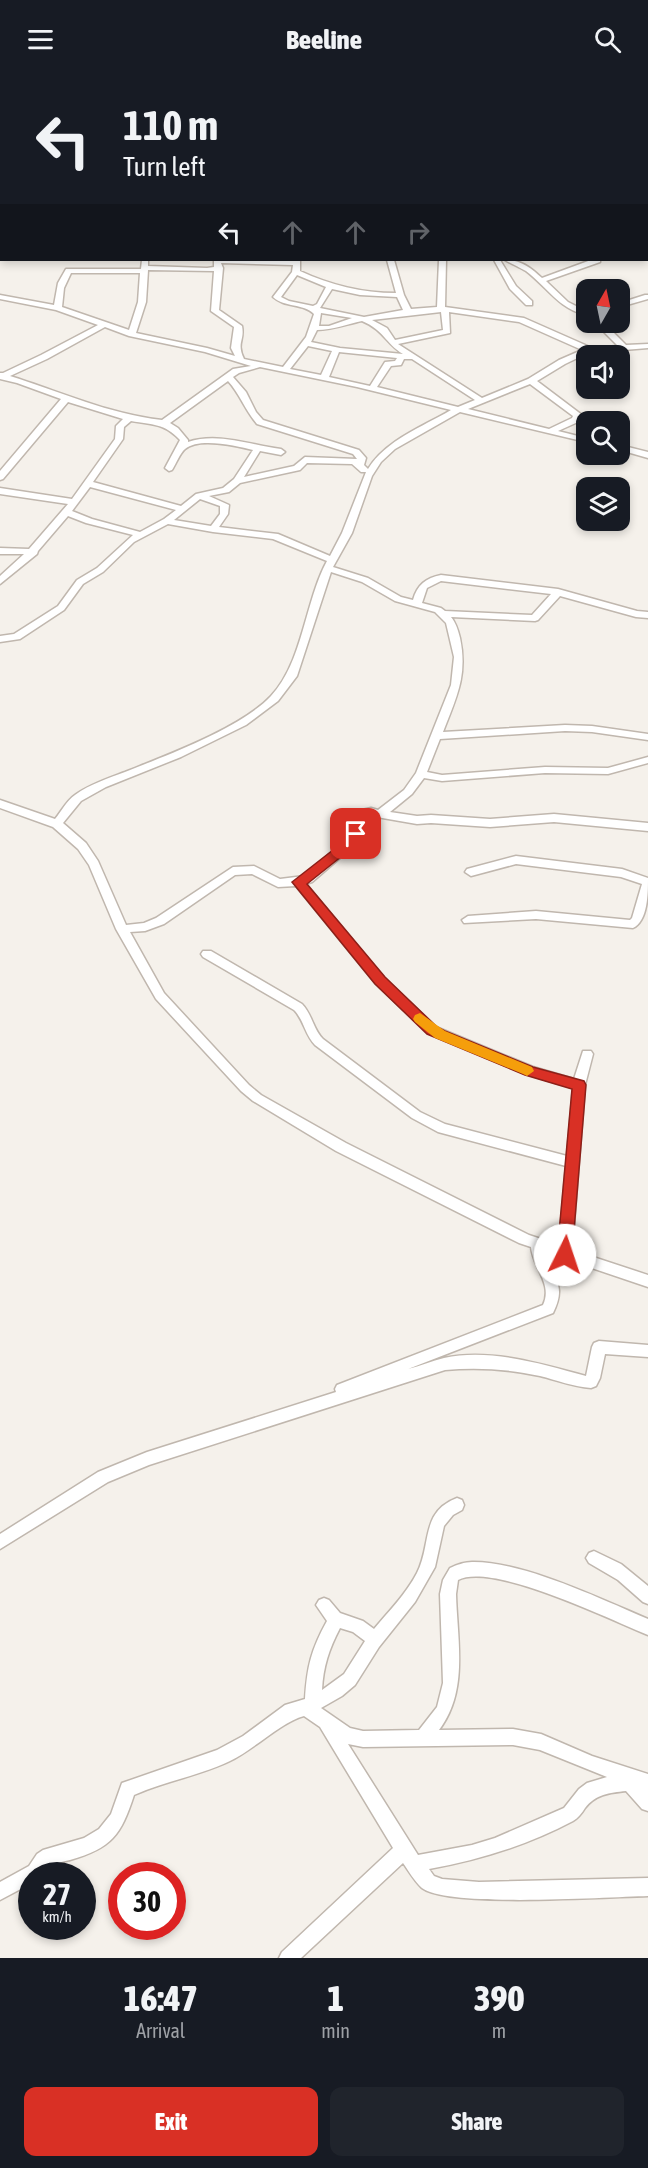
<!DOCTYPE html>
<html lang="en">
<head>
<meta charset="utf-8">
<style>
  body { margin:0; font-family:"Asap Condensed",sans-serif; background:#20242c; color:#f1f3f6; height:100vh; display:flex; flex-direction:column; font-size:22px; white-space:nowrap }
  * { box-sizing:border-box; margin:0 }
  p { font-size:20px; color:#9ea1a6 }
  .icon { flex:none; width:33px; height:33px; fill:none; stroke:currentColor; stroke-width:2; stroke-linecap:round; stroke-linejoin:round }
  .map { position:relative; height:1880px; overflow:hidden }
  .drawer { display:flex; flex-direction:column; background:#171b24; flex:1 }
  .drawer>* { flex:none }
  .hud { position:absolute; left:0px; top:0px; width:648px; height:183px; box-shadow:0 3px 9px #0003; background:#171b24; color:#f1f3f6; overflow:hidden }
  .needle { width:39px; rotate:9deg }
  .buttons { position:absolute; left:576px; top:201px; display:grid; gap:12px }
  .buttons a { display:grid; place-items:center; width:54px; height:54px; border-radius:12px; background:#171b24; box-shadow:0 3px 9px #0003; font-size:30px }
  .speed { position:absolute; left:18px; top:1784px; display:flex; gap:12px; font-size:30px; font-weight:700; text-align:center }
  .speed>* { display:grid; place-content:center; width:78px; height:78px; border-radius:50%; background:#171b24; box-shadow:0 3px 9px #0003; line-height:1 }
  .speed small { font-size:15px; font-weight:400 }
  .speed .limit { border:9px solid #d22; background:#fff; color:#111 }
  .pin { position:absolute; display:grid; place-items:center; width:51px; height:51px; color:#fff; margin:-26px; border-radius:12px; box-shadow:0 3px 9px #0006 }
  .me { position:absolute; width:66px; margin:-33px; rotate:4deg; stroke-linejoin:round; filter:drop-shadow(0 0 4px #0008) }
  .turn { display:flex; align-items:center; gap:21px; height:126px; padding:0 24px; font-size:27px }
  .turn .icon { width:78px; height:78px; stroke-width:2.5 }
  .turn b { display:block; font-size:42px; line-height:51px }
  .lanes { display:flex; align-items:center; height:57px; padding:0 24px; background:#0003; justify-content:center; gap:30px; direction:ltr }
  .lanes .off { opacity:.35 }
  .eta { display:flex; justify-content:space-evenly; align-items:center; height:102px; text-align:center }
  .eta b { font-size:36px; font-weight:800; line-height:42px }
  .primary-button { display:flex; gap:12px; margin-top:auto; padding:12px 24px }
  .primary-button a { flex:1; height:69px; border-radius:12px; background:#d93025; color:#fff; font-size:24px; font-weight:800; line-height:69px; text-align:center }
  .primary-button a+a { background:#20242c; color:#f1f3f6 }
  header { display:flex; justify-content:space-between; align-items:center; height:78px; padding:0 24px; background:#171b24; font-size:27px; font-weight:800 }
  .map>svg:first-child { display:block }
  .lines { fill:none; stroke-linecap:round; stroke-linejoin:round }
  .minor-casing { stroke:#c0b7ae; stroke-width:3 }
  .minor { fill:#fff; fill-rule:evenodd }
  .route { fill:#d93025; stroke:#8d1f18; stroke-width:1.5 }
  .slow { fill:#f59e0b }
</style>
</head>
<body>
<header><svg class="icon" aria-label="menu" viewBox="0 0 24 24"><path d="M4 6h16M4 12h16M4 18h16"/></svg>Beeline<svg class="icon" aria-label="search" viewBox="0 0 24 24"><circle cx="10" cy="10" r="6"/><path d="M15 15l6 6"/></svg></header>
<div class="map">
<svg width="648" height="1880" viewBox="0 0 648 1880">
  <rect width="100%" height="100%" fill="#f5f1eb"/>
  <g class="lines">
    <defs>
      <g id="minor">
        <rect x="79" y="0" width="6" height="2"/>
        <rect x="140" y="0" width="6" height="2"/>
        <rect x="202" y="0" width="6" height="2"/>
        <rect x="265" y="0" width="6" height="2"/>
        <path d="M 279,0 L 358,0 L 273,2 Z"/>
        <rect x="397" y="0" width="6" height="2"/>
        <rect x="449" y="0" width="6" height="2"/>
        <path d="M 526,0 L 532,0 L 533,2 L 527,2 Z"/>
        <path d="M 610,0 L 620,2 L 611,2 Z"/>
        <path d="M 646,12 L 648,13 L 648,17 L 646,17 Z"/>
        <rect x="0" y="34" width="2" height="4"/>
        <rect x="646" y="46" width="2" height="4"/>
        <rect x="0" y="58" width="2" height="5"/>
        <rect x="646" y="61" width="2" height="4"/>
        <rect x="0" y="96" width="2" height="4"/>
        <rect x="646" y="96" width="2" height="4"/>
        <rect x="0" y="126" width="2" height="4"/>
        <rect x="646" y="137" width="2" height="4"/>
        <path d="M 0,150 L 2,150 L 0,158 Z"/>
        <rect x="646" y="159" width="2" height="4"/>
        <path d="M 142,182 L 148,182 L 148,188 L 207,190 L 214,189 L 214,182 L 300,182 L 300,193 C 330,207 362,215 396,215 L 387,182 L 394,182 L 404,217 L 411,231 L 437,229 L 439,182 L 446,182 L 445,229 L 524,240 L 592,270 L 618,268 L 594,244 L 603,244 L 626,267 L 648,266 L 648,270 L 588,275 L 565,286 L 537,303 L 582,337 L 578,344 L 558,353 L 586,360 L 586,364 L 460,334 L 395,371 L 381,384 L 372,398 L 352,455 L 333,489 L 368,500 L 401,519 L 413,522 C 417,507 426,500 441,497 L 558,511 L 637,533 L 648,534 L 648,540 L 636,539 L 560,518 L 538,542 L 535,543 L 451,539 C 456,545 458,552 460,560 C 468,598 456,620 443,654 L 565,647 L 592,648 L 648,656 L 648,662 L 592,654 L 565,653 L 440,661 L 427,694 L 442,697 L 545,689 L 608,690 L 648,679 L 648,685 L 608,696 L 545,695 L 442,703 L 424,700 L 412,716 L 390,734 L 417,738 L 431,737 L 490,741 L 554,736 L 648,745 L 648,753 L 554,744 L 490,749 L 431,745 L 417,746 L 371,738 L 364,744 L 356,766 L 312,804 L 306,806 L 384,900 L 436,949 L 533,989 L 574,1001 L 583,973 L 591,973 L 593,976 L 585,1007 L 572,1172 L 648,1197 L 648,1209 L 568,1182 L 565,1183 L 545,1174 C 551,1202 568,1204 553,1235 L 408,1291 C 420,1288 432,1283 444,1280 C 490,1270 542,1286 586,1298 L 592,1269 L 594,1265 L 599,1263 L 648,1267 L 648,1279 L 605,1276 L 600,1300 L 596,1308 L 591,1310 C 574,1309 556,1302 540,1298 C 508,1291 477,1289 445,1292 L 149,1387 L 108,1404 L 0,1471 L 0,1456 L 98,1394 L 147,1374 L 336,1314 L 335,1311 L 337,1307 L 543,1227 C 553,1206 533,1190 531,1169 L 519,1165 L 336,1073 L 253,1023 L 241,1013 L 156,921 L 116,851 L 89,787 L 78,771 L 53,749 L 0,730 L 0,722 L 55,741 C 61,734 67,722 75,717 C 90,706 109,700 125,694 C 167,677 241,650 271,618 C 303,584 305,523 327,483 L 273,461 L 213,454 L 168,446 L 134,464 L 103,494 L 83,506 L 64,532 L 20,561 L 0,564 L 0,558 L 14,556 L 58,528 L 77,502 L 97,490 L 133,457 L 86,445 L 68,438 L 38,473 L 37,476 L 0,506 L 0,498 L 24,476 L 0,476 L 0,470 L 29,471 L 68,426 L 0,416 L 0,410 L 72,421 L 115,361 L 116,348 L 123,341 L 68,324 L 3,401 L 0,402 L 0,393 L 61,321 L 17,305 L 0,301 L 0,295 L 3,295 L 41,277 L 98,247 L 56,232 L 0,221 L 0,217 L 54,227 L 58,205 L 66,191 L 141,191 ZM 221,185 L 293,187 L 292,194 L 273,219 C 285,230 303,225 314,236 L 306,259 L 283,289 L 244,281 C 236,264 245,263 242,248 L 219,232 L 223,190 ZM 148,192 L 214,193 L 211,233 L 234,249 L 231,270 L 235,278 L 207,270 L 136,255 L 146,224 ZM 71,195 L 140,195 L 138,224 L 129,252 L 62,229 L 64,210 ZM 297,197 L 326,209 L 317,226 L 313,228 L 289,223 L 281,219 ZM 332,211 L 360,217 L 397,219 L 403,232 L 364,239 L 320,230 ZM 441,234 L 443,252 L 395,262 L 387,250 L 372,242 ZM 449,234 L 519,244 L 582,272 L 559,282 L 528,301 L 482,320 L 398,266 L 450,255 ZM 321,235 L 352,240 L 329,248 L 319,248 ZM 362,243 C 384,252 385,265 403,276 L 340,270 L 311,264 L 317,252 C 333,252 347,246 362,243 ZM 105,249 L 129,258 L 205,274 L 251,288 L 233,291 L 162,342 C 109,336 61,314 10,298 L 47,281 ZM 308,268 L 332,273 L 321,297 L 290,291 ZM 339,274 L 397,280 L 395,283 L 385,284 L 370,308 L 329,299 ZM 404,281 L 412,281 L 475,322 L 458,329 L 377,309 L 391,288 L 401,287 ZM 260,289 L 357,309 L 451,332 C 422,349 386,362 368,391 L 364,387 L 366,380 L 359,372 L 263,342 L 256,334 L 246,314 L 233,299 L 239,295 ZM 228,303 C 240,316 245,332 257,346 L 353,376 L 357,381 L 305,379 L 294,388 L 244,399 L 260,373 L 281,377 L 285,374 L 281,371 C 250,367 218,354 188,364 L 188,362 L 178,350 L 170,345 ZM 530,306 L 573,338 L 572,340 L 549,351 L 468,331 ZM 131,343 C 153,347 164,345 180,362 L 165,390 L 169,393 L 172,392 C 176,386 180,375 185,371 C 199,359 237,368 253,372 L 234,401 L 223,410 L 196,416 L 181,428 L 93,404 L 123,361 L 124,349 ZM 307,385 L 352,386 L 361,394 L 366,394 L 342,455 L 330,478 L 278,456 L 219,449 L 228,436 L 229,427 L 209,418 L 229,414 L 240,405 L 300,392 ZM 90,409 L 176,432 L 164,441 L 140,454 L 92,441 L 72,433 ZM 200,421 L 220,428 L 220,436 L 211,448 L 174,442 ZM 331,494 L 362,504 L 395,523 L 435,534 L 446,545 L 454,579 L 451,607 L 416,695 L 404,712 L 378,732 L 371,730 L 362,732 L 354,743 L 347,761 L 304,798 L 280,801 L 254,788 L 233,789 L 156,840 L 144,845 L 126,847 L 98,783 L 86,765 L 63,745 L 81,723 L 106,709 L 181,679 L 246,647 L 278,623 L 297,598 ZM 441,503 L 551,516 L 532,537 L 445,533 L 441,530 L 422,525 L 427,510 ZM 252,796 L 278,809 L 296,808 L 376,906 L 428,955 L 526,996 L 573,1010 L 567,1078 L 445,1046 L 420,1034 L 323,961 C 313,951 312,936 302,926 L 211,873 L 203,873 L 201,876 L 203,879 L 294,932 C 304,942 305,957 315,967 L 412,1040 L 438,1054 L 566,1088 L 559,1167 L 529,1157 L 346,1065 L 261,1017 L 249,1007 L 164,915 L 130,854 L 145,853 L 164,846 L 235,797 Z"/>
        <path d="M 494,182 L 500,182 L 516,208 L 532,223 L 532,227 L 526,227 L 510,211 Z"/>
        <path d="M 505,182 C 520,181 531,190 542,200 L 591,182 L 600,182 L 600,184 L 546,203 L 568,224 L 586,233 L 586,237 C 559,231 547,209 526,193 C 519,189 512,186 505,182 Z"/>
        <path d="M 645,217 L 648,217 L 648,221 L 620,229 L 620,225 Z"/>
        <path d="M 620,367 L 648,374 L 648,380 L 620,372 Z"/>
        <path d="M 516,778 L 622,791 L 648,800 C 648,815 648,843 633,850 L 536,841 L 464,845 L 462,842 L 468,838 L 536,833 L 630,842 L 632,840 L 642,806 L 621,799 L 516,786 L 471,798 L 465,794 L 467,791 Z"/>
        <path d="M 457,1420 L 462,1422 L 464,1427 L 462,1432 L 453,1437 L 444,1448 L 435,1489 L 415,1524 L 379,1569 L 355,1607 L 342,1618 L 321,1630 L 350,1650 L 363,1653 L 419,1652 L 437,1629 L 443,1605 L 440,1516 L 443,1502 L 450,1490 C 456,1487 465,1484 472,1484 C 522,1483 601,1521 648,1541 L 648,1557 C 611,1542 493,1484 458,1502 L 456,1516 C 457,1561 469,1613 439,1652 L 513,1651 L 541,1656 L 592,1678 L 648,1696 L 648,1733 L 642,1731 L 626,1713 C 609,1715 596,1716 585,1730 C 582,1735 578,1740 573,1743 C 528,1767 479,1782 429,1791 L 434,1798 L 442,1801 L 479,1804 L 648,1800 L 648,1818 C 607,1819 448,1830 422,1810 C 415,1804 408,1792 403,1785 L 301,1880 L 279,1880 L 282,1874 L 393,1770 L 320,1649 L 304,1638 C 283,1643 253,1672 230,1683 C 199,1698 165,1703 134,1717 C 121,1757 112,1770 70,1782 C 57,1785 51,1786 43,1797 L 32,1797 L 32,1805 L 0,1822 L 0,1804 L 29,1788 L 37,1776 L 43,1772 L 84,1760 L 99,1751 L 111,1736 L 122,1705 L 217,1672 L 243,1658 L 285,1627 L 305,1621 C 307,1589 311,1572 327,1543 L 316,1527 L 319,1522 L 324,1520 L 329,1522 L 340,1535 L 363,1543 L 374,1551 C 389,1533 406,1516 417,1495 C 432,1466 420,1434 457,1420 ZM 340,1550 L 353,1554 L 365,1563 L 344,1596 L 322,1612 C 323,1589 329,1571 340,1550 ZM 348,1666 L 363,1669 L 513,1667 L 540,1672 L 607,1699 L 587,1705 L 579,1711 L 564,1730 L 495,1760 L 472,1767 L 418,1777 Z"/>
        <path d="M 594,1473 L 621,1486 L 648,1508 L 648,1526 L 643,1524 L 618,1502 L 589,1485 L 586,1480 L 589,1475 Z"/>
      </g>
    </defs>
    <use href="#minor" class="minor-casing"/>
    <use href="#minor" class="minor"/>
  </g>
  <path class="route" d="M 356,752 L 362,756 L 357,766 L 307,806 L 385,899 L 437,949 L 445,953 L 533,989 L 584,1003 L 586,1007 L 572,1177 L 570,1181 L 565,1183 L 559,1181 L 557,1177 L 572,1011 L 525,997 L 427,956 L 375,906 L 292,804 L 347,761 L 352,753 Z"/>
  <path class="slow" d="M 420,935 L 445,953 L 532,989 L 534,993 L 527,998 L 523,996 L 435,960 L 415,944 L 413,941 L 415,937 Z"/>
</svg>
<div class="buttons">
<a><svg class="needle" viewBox="-14 -14 28 28"><path d="M0-13l5 13h-10z" fill="#e53935"/><path d="M0 13l5-13h-10z" fill="#9ea1a6"/></svg></a>
<a><svg class="icon" aria-label="sound" viewBox="0 0 24 24"><path d="M4 9h4l5-4v14l-5-4H4zM17 9q2 3 0 6"/></svg></a>
<a><svg class="icon" aria-label="search" viewBox="0 0 24 24"><circle cx="10" cy="10" r="6"/><path d="M15 15l6 6"/></svg></a>
<a><svg class="icon" aria-label="layers" viewBox="0 0 24 24"><path d="M12 4l9 5-9 5-9-5zM3 14l9 5 9-5"/></svg></a>
</div>
<div class="speed"><div>27<small>km/h</small></div><div class="limit">30</div></div>
<div class="pin" style="left:356px;top:756px;background:#d93025"><svg class="icon" aria-label="arrive" viewBox="0 0 24 24"><path d="M6 21V4h12l-3 4 3 4H6"/></svg></div>
<svg class="me" style="left:565px;top:1177px" viewBox="-20 -20 40 40"><circle r="19" fill="#fff"/><path d="M0-13L10 11 0 6-10 11z" fill="#d93025"/></svg>
<div class="hud">
<div class="turn"><svg class="icon" aria-label="left" viewBox="0 0 24 24"><path d="M17 20v-9H6M10 6l-5 5 5 5"/></svg><div><b>110 m</b>Turn left</div></div>
<div class="lanes"><svg class="icon" aria-label="left" viewBox="0 0 24 24"><path d="M17 20v-9H6M10 6l-5 5 5 5"/></svg><svg class="icon off" aria-label="ahead" viewBox="0 0 24 24"><path d="M12 20V5M6 11l6-6 6 6"/></svg><svg class="icon off" aria-label="ahead" viewBox="0 0 24 24"><path d="M12 20V5M6 11l6-6 6 6"/></svg><svg class="icon off" aria-label="right" viewBox="0 0 24 24"><path d="M7 20v-9h11M14 6l5 5-5 5"/></svg></div>
</div>
</div>
<section class="drawer">
<div class="eta">
<div><b>16:47</b><p>Arrival</p></div>
<div><b>1</b><p>min</p></div>
<div><b>390</b><p>m</p></div>
</div>
<div class="primary-button"><a>Exit</a><a>Share</a></div>
</section>
</body>
</html>
